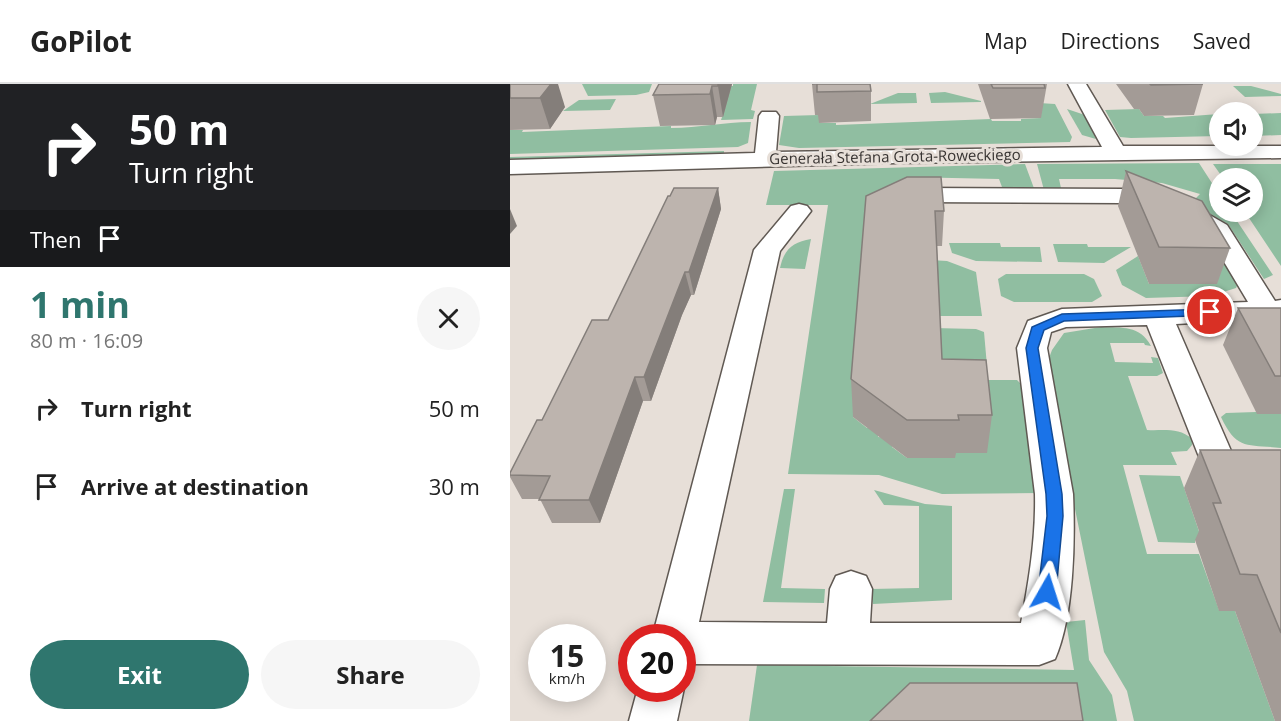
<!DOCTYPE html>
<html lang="en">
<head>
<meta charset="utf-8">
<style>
  body { margin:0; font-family:"Open Sans",sans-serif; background:#f6f6f6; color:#222; height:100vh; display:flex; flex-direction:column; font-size:22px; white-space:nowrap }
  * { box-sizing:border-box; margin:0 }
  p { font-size:20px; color:#767676 }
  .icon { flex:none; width:33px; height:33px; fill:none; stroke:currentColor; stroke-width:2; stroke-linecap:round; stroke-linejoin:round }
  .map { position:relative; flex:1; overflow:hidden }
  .side { display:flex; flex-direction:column; background:#fff; width:510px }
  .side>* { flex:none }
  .banner { background:#202124; color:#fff; overflow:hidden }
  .tools { position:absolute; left:699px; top:18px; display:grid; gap:12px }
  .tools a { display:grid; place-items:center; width:54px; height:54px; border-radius:50%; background:#fff; box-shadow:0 3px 15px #0003; font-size:30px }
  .speed { position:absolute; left:18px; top:540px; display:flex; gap:12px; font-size:30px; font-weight:700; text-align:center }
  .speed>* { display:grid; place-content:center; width:78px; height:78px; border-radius:50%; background:#fff; box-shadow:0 3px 15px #0003; line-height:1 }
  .speed small { font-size:15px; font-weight:400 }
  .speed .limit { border:9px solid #d22; background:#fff; color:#111 }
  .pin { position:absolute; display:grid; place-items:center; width:51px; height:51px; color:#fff; margin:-26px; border:3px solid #fff; border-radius:50%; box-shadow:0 2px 6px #0007 }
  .me { position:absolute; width:66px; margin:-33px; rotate:6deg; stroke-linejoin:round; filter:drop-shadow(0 0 4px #0008) }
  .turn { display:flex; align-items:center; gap:21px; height:126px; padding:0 30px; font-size:27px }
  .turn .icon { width:78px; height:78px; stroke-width:2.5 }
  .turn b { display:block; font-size:42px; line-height:51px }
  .then { display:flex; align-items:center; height:57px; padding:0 30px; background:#0003; gap:12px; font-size:22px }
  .round { display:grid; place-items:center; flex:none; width:63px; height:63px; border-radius:32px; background:#f6f6f6 }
  .summary { display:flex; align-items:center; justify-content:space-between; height:102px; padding:0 30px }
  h1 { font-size:36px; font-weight:700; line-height:45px; color:#2f766e }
  .button { display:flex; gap:12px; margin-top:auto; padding:12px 30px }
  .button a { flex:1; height:69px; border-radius:36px; background:#2f766e; color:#fff; font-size:24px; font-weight:700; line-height:69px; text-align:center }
  .button a+a { background:#f6f6f6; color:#222 }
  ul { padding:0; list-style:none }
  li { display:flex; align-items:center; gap:18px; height:78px; padding:0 30px }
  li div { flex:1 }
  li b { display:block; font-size:22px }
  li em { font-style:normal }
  header { display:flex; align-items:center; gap:36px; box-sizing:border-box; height:84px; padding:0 30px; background:#fff; border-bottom:2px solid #e0e0e0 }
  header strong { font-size:28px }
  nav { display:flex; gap:33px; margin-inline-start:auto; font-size:21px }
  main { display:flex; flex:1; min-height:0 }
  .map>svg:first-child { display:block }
  .green { fill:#90bea1 }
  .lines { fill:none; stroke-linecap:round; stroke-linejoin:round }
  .minor-casing { stroke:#605953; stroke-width:3 }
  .minor { fill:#fff; fill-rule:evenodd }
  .wall { fill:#a39b96 }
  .shaded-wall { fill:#847e7a }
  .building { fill:#bdb4ae; stroke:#847e7a; stroke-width:1.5 }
  .route { fill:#1a73e8; stroke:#114b97; stroke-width:1.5 }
  .labels { text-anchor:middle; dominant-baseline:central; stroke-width:6; stroke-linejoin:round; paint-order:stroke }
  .far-street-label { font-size:15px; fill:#383432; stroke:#e7dfd8 }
</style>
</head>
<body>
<header>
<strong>GoPilot</strong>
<nav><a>Map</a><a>Directions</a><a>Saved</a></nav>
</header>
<main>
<section class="side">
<div class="banner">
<div class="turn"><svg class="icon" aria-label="right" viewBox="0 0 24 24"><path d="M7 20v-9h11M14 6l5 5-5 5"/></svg><div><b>50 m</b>Turn right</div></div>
<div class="then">Then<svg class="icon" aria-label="arrive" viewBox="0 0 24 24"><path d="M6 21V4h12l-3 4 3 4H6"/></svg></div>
</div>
<div class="summary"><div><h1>1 min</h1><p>80 m · 16:09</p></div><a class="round"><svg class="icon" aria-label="close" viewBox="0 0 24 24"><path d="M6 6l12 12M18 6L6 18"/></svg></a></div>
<ul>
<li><svg class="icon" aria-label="right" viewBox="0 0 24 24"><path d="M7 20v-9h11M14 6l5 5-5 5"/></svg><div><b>Turn right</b></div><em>50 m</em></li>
<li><svg class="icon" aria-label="arrive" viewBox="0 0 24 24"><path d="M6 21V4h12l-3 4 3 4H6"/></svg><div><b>Arrive at destination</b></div><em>30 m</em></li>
</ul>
<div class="button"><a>Exit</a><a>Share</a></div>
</section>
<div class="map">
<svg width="771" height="637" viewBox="0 0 771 637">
  <rect width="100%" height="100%" fill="#e7dfd8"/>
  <g class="green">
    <path d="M 72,0 L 142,0 L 139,8 L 126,11 L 78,12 Z"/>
    <path d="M 223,0 L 247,0 L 241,26 L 245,27 L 243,35 L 211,36 L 216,21 L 217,2 L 223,2 Z"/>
    <path d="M 723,2 L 741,2 L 771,10 L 771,12 L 735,13 Z"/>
    <path d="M 435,8 L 471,17 L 471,18 L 421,19 L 419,9 Z"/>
    <path d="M 388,9 L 406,9 L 407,19 L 360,20 Z"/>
    <path d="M 106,15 L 100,26 L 53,27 L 69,16 Z"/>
    <path d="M 529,19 L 545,20 L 562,53 L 560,58 L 289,64 L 269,61 L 274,32 L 309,31 L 309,39 L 326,39 L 326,41 L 481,35 L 482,37 L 511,37 L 511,35 L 531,34 L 528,27 L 532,27 Z"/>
    <path d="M 557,25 L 575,31 L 586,55 L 572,51 Z"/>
    <path d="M 629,25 L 634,32 L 653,32 L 655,34 L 709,30 L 709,52 L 621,54 L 610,53 L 595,26 Z"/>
    <path d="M 771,29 L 771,51 L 743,52 L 743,30 Z"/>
    <path d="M 241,38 L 238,59 L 228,63 L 0,70 L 0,46 L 13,46 L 12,48 L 161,42 L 161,44 C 189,44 213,38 241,38 Z"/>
    <path d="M 214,67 L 214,71 L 0,78 L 0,73 Z"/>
    <path d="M 689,79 L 709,110 L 710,128 L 721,128 L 763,191 L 754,195 L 718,140 L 681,119 L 690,110 L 652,99 L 605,95 L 549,95 L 551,104 L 534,106 L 527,80 Z"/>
    <path d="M 515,80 L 525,107 L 498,107 L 492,103 L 489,95 L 396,93 L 396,127 L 343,333 L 357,344 L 369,344 L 368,353 L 382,354 L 382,363 L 397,374 L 445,369 L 478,296 L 507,296 L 518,307 L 530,409 L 432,410 L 369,391 L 278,390 L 318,121 L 256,121 L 264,87 Z"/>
    <path d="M 703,80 L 771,80 L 771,182 L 735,128 L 742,128 L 742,94 L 713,94 Z"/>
    <path d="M 301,155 L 295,185 L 270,184 C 274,165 283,158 301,155 Z"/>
    <path d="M 439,159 L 490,159 L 491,163 L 530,163 L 532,178 L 466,177 L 442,169 Z"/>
    <path d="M 543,160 L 577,160 L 578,163 L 621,163 L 594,179 L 548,178 Z"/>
    <path d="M 628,172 L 639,200 L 711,174 L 728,200 L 726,204 L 701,212 L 636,214 L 612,201 L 606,186 Z"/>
    <path d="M 420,176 L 437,177 L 466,188 L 472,232 L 425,232 Z"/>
    <path d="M 496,190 L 574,190 L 584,195 L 592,212 L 582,218 L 504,218 L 491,212 L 488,195 Z"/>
    <path d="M 591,243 C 612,244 630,241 641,262 L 635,261 L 634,259 L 600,259 L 605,278 L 643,279 L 641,273 L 648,274 L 653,289 L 647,292 L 618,292 L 637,346 C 653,347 669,343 682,355 L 682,361 L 677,367 L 661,368 L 667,381 L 613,381 L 637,470 L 689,470 L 709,526 L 725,527 L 765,637 L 624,637 L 617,607 L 594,568 L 536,282 L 542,266 L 554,249 Z"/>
    <path d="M 423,244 L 466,245 L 474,248 L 477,282 L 425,294 Z"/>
    <path d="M 746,328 L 771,330 L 771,364 C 737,360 727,367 711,333 L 716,329 Z"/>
    <path d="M 629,391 L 670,392 L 692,456 L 685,456 L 685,459 L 648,458 Z"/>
    <path d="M 274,405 L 285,405 L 271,504 L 315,505 L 314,519 L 253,518 Z"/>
    <path d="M 364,406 L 415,420 L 442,422 L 442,516 L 363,520 L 361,505 L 409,504 L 409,422 L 374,421 Z"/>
    <path d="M 575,536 L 579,576 L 602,611 L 607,637 L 239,637 L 247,581 L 564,586 L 556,538 Z"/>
  </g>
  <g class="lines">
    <defs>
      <g id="minor">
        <path d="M 558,0 L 576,0 L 613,62 L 771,62 L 771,74 L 386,79 L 0,90 L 0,76 L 245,69 L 249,32 L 252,28 L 266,28 L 269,32 L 266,68 L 592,63 Z"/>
        <path d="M 410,104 L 613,105 L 677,118 L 717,141 L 765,217 L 771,216 L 771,234 L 666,240 L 728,383 L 723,393 L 710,397 L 697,393 L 637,241 L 556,243 L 541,248 L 537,264 L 563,410 C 565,457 564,532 545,575 L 529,581 L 172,580 L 172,554 L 142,554 L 244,166 L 281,122 L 289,120 L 297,122 L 301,127 L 270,167 L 189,538 L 317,539 L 320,505 L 326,492 L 341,487 L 356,492 L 362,505 L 360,539 L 511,539 C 519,496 526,454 525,410 L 507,264 L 518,237 L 552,225 L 738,218 L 698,151 L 662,129 L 613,119 L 410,118 L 402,116 L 398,111 L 402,106 Z"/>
        <path d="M 172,600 L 174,604 L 167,637 L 119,637 L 128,604 L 172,604 Z"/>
      </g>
    </defs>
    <use href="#minor" class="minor-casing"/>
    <use href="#minor" class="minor"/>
  </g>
  <g class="wall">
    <path d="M 0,0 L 55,23 L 40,45 L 0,46 Z"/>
    <path d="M 149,0 L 222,0 L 213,33 L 207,33 L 205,41 L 150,42 L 143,11 Z"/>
    <path d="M 302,0 L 361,7 L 361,37 L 309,39 L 308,31 L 305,31 Z"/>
    <path d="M 468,0 L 537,0 L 531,34 L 480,35 Z"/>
    <path d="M 606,0 L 693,0 L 684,31 L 634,32 L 629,25 L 624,25 Z"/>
    <path d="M 616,87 L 720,164 L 707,200 L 639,200 L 608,122 Z"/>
    <path d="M 397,93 L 434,127 L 432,162 L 427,162 L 432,275 L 482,331 L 477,369 L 446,369 L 445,374 L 397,374 L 343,333 L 341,295 Z"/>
    <path d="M 208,104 L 211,125 L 184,211 L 181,211 L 172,231 L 141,317 L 133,317 L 90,439 L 42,439 L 30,415 L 12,415 L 0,393 L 0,389 L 32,336 L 98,236 Z"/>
    <path d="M 728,224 L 771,224 L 771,330 L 747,330 L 713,261 Z"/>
    <path d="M 690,366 L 771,366 L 771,637 L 765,637 L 725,527 L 709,527 L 685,456 L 689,447 L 674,404 Z"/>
  </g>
  <g class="shaded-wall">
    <path d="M 41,0 L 48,0 L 55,23 L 40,45 L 30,14 Z"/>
    <path d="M 208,0 L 222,0 L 213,33 L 208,2 Z"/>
    <path d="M 202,2 L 207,33 L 205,41 L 200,10 Z"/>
    <path d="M 208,104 L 211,125 L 184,211 L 179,188 Z"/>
    <path d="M 0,125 L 7,142 L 0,150 Z"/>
    <path d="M 175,188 L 181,211 L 172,231 L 141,317 L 134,293 L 167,208 Z"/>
    <path d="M 125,293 L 133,317 L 90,439 L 79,416 Z"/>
  </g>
  <g class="building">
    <path d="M 0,0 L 41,0 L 30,14 L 0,14 Z"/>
    <path d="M 149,0 L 208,0 L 208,2 L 202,2 L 200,10 L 143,11 Z"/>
    <path d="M 302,0 L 360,0 L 361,7 L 307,8 L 307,0 Z"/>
    <path d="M 481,0 L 534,0 L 535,4 L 483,4 Z"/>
    <path d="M 640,0 L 693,0 L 641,1 Z"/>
    <path d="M 616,87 L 692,117 L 720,164 L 649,163 Z"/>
    <path d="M 397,93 L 431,93 L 434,127 L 425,127 L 432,275 L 476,276 L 482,331 L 448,331 L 449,336 L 397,336 L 341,295 L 356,112 Z"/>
    <path d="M 164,104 L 208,104 L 179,188 L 175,188 L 167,208 L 134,293 L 125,293 L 79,416 L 29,416 L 40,392 L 0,391 L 0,389 L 27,336 L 32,336 L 82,236 L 98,236 L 158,112 L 160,112 Z"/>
    <path d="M 728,224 L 771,224 L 771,292 L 765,292 Z"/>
    <path d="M 690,366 L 771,366 L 771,549 L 747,491 L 730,490 L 703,419 L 711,419 Z"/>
    <path d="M 400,599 L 567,599 L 573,637 L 360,637 Z"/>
  </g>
  <path class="route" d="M 700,225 L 706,228 L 705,231 L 554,237 L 534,246 L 528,264 L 552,410 L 553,432 L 546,508 L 543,513 L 537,516 L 531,513 L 528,508 L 537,432 L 536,410 L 516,264 L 522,243 L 552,230 Z"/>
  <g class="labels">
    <g class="far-street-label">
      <text transform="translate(385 72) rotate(-1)">Generała Stefana Grota-Roweckiego</text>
    </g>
  </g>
</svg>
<div class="tools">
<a><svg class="icon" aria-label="sound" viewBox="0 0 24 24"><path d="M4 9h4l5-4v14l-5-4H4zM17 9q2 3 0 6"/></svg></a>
<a><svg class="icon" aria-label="layers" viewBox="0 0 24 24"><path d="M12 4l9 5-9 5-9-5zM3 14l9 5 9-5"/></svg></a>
</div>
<div class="speed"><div>15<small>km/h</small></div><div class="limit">20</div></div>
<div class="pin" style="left:700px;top:228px;background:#d93025"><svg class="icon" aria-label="arrive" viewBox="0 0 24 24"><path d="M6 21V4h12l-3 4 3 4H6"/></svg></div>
<svg class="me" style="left:537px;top:508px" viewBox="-20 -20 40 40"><path d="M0-17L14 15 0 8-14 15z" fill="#1a73e8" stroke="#fff" stroke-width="4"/></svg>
</div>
</main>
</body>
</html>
